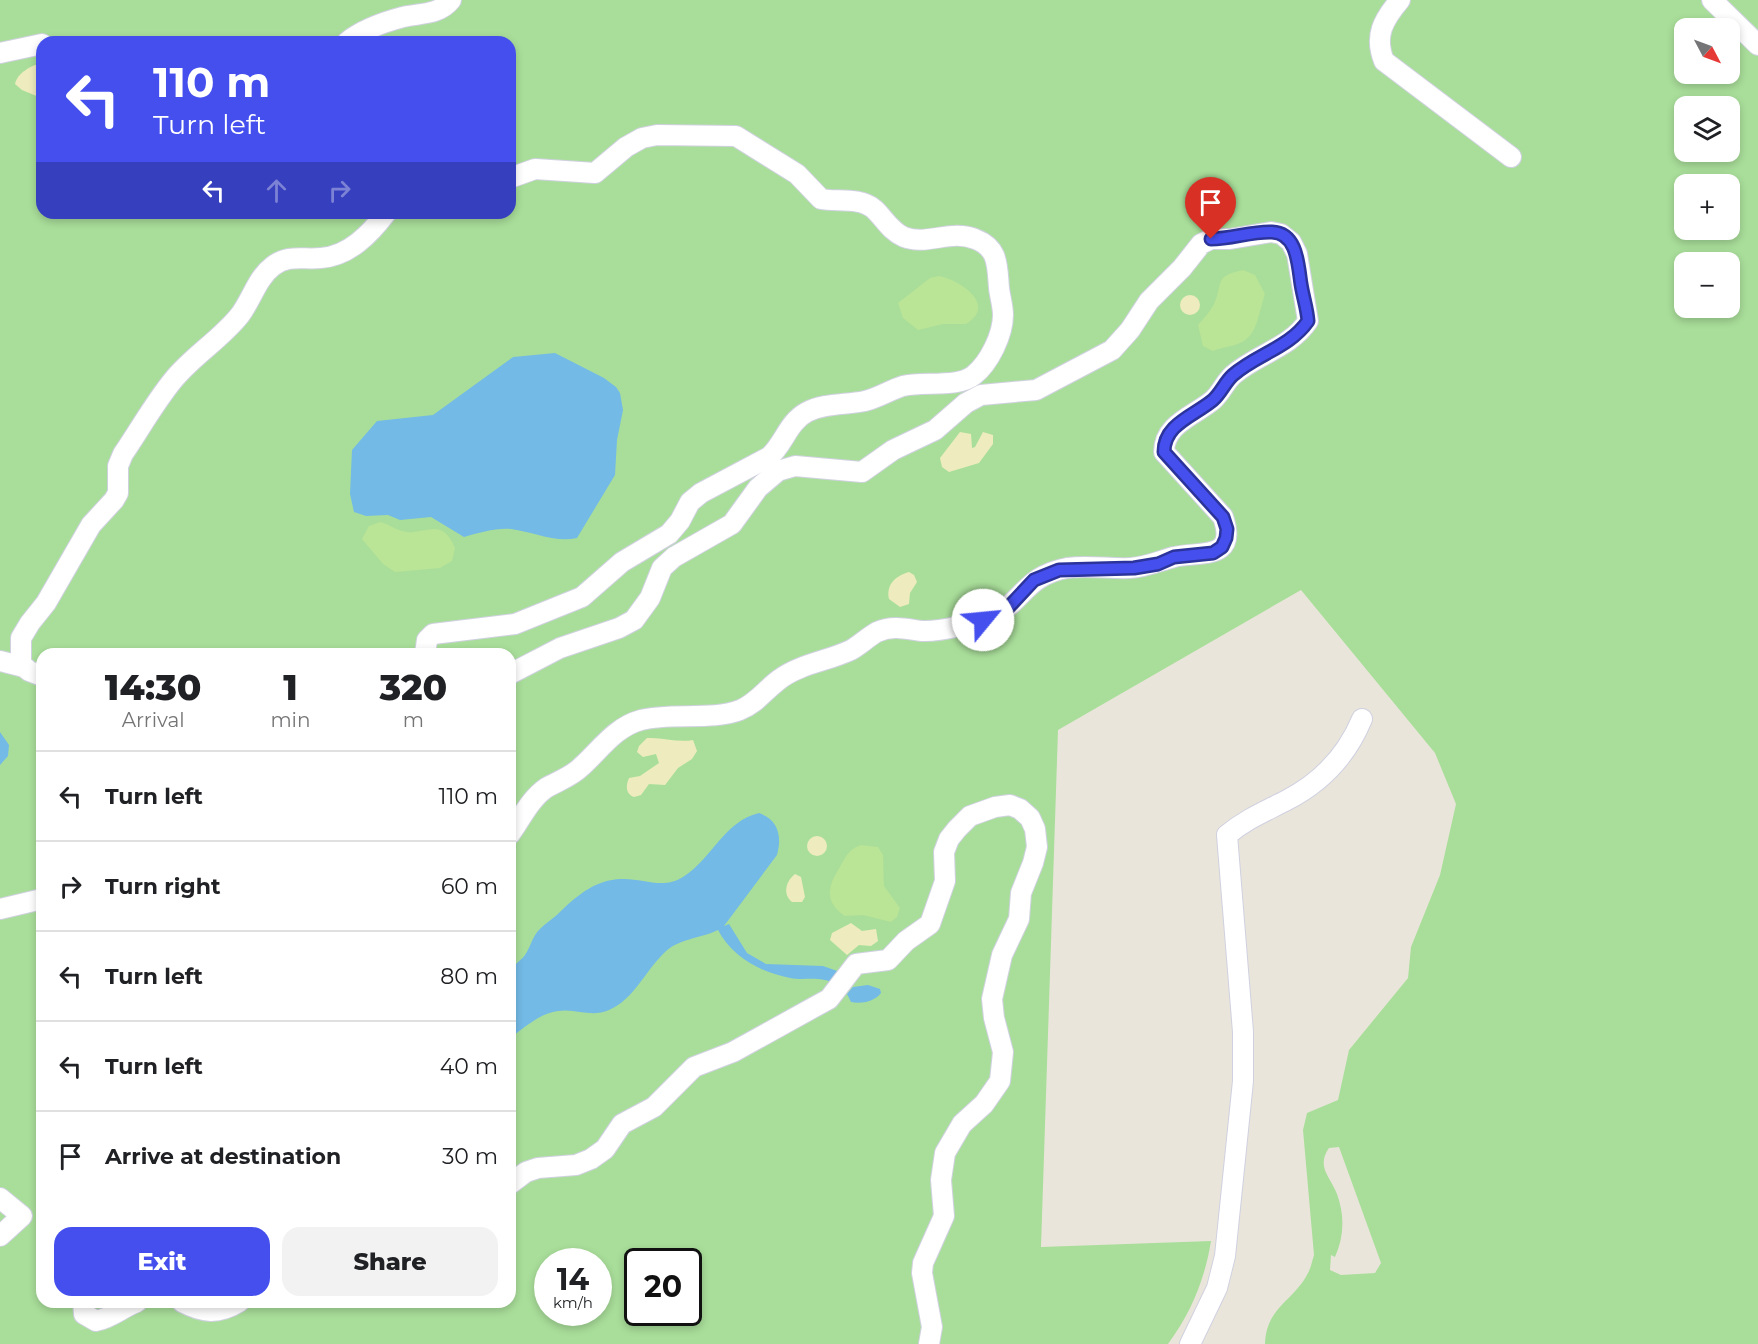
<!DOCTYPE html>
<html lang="en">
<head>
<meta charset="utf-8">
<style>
  body { margin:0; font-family:Montserrat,sans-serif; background:#f2f2f2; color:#202124; height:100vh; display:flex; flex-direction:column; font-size:22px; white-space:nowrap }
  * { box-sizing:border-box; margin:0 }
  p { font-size:20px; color:#757577 }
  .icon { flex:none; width:33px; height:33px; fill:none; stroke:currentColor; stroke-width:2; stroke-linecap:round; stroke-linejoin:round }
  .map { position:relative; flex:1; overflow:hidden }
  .side { position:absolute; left:36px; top:648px; width:480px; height:660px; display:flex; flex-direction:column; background:#fff; border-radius:18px; box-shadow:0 3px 9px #0003 }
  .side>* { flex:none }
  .top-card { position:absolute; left:36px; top:36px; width:480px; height:183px; border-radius:18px; box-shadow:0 3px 9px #0003; background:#444fee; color:#fff; overflow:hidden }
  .needle { width:39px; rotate:131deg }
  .fabs { position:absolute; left:1674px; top:18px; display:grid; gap:12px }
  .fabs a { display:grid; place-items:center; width:66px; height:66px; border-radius:12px; background:#fff; box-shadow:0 3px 9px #0003; font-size:30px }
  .speed { position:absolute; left:534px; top:1248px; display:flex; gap:12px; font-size:30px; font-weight:700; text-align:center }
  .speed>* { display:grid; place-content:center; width:78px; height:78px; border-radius:50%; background:#fff; box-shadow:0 3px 9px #0003; line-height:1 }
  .speed small { font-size:15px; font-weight:400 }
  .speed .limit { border:3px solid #111; border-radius:9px; background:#fff; color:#111 }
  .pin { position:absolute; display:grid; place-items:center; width:51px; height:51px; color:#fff; margin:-62px -26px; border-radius:50% 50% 50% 0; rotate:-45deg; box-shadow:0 0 6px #0007 }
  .pin .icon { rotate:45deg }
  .me { position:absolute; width:66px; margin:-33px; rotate:62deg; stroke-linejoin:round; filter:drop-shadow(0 0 4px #0008) }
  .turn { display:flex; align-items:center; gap:21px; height:126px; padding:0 18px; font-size:27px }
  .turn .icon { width:78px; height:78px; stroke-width:2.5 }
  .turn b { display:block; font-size:42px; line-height:51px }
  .lanes { display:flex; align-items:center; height:57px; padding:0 18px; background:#0003; justify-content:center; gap:30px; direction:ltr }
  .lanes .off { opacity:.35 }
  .eta { display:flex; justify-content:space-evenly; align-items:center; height:102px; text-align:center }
  .eta b { font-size:36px; font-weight:800; line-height:42px }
  .button { display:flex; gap:12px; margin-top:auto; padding:12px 18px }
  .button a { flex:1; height:69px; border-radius:18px; background:#444fee; color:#fff; font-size:24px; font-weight:800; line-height:69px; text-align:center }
  .button a+a { background:#f2f2f2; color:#202124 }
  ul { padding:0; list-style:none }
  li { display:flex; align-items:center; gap:18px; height:90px; padding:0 18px; border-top:2px solid #e0e0e0 }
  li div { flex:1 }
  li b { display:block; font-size:22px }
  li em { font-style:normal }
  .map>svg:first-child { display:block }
  .green { fill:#a9de9a; fill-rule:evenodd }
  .sand { fill:#eeecbf }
  .pitch { fill:#bae496 }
  .water { fill:#73bae6 }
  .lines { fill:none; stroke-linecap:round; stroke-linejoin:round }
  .minor-casing { stroke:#d0d1e0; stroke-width:22 }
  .minor { stroke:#fff; stroke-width:20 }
  .route-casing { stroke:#2c339b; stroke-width:15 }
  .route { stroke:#444fee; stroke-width:10 }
</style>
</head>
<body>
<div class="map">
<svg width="1758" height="1344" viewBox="0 0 1758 1344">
  <rect width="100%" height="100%" fill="#eae5db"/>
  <path class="green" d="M 0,0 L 1758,0 L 1758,1344 L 1265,1344 C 1266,1307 1294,1301 1308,1273 C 1311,1268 1312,1261 1314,1255 L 1303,1130 L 1307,1113 L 1338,1100 L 1349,1050 L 1408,978 L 1411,947 L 1440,875 L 1456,804 L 1435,753 L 1301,590 L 1058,730 L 1041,1247 L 1211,1241 C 1205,1279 1191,1313 1168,1344 L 0,1344 ZM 1684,28 L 1730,28 L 1730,74 L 1684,74 ZM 42,42 L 510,42 L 510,213 L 42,213 ZM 1684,106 L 1730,106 L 1730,152 L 1684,152 ZM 1684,184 L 1730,184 L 1730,230 L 1684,230 ZM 1684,262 L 1730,262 L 1730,308 L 1684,308 ZM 42,654 L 510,654 L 510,1302 L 42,1302 ZM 1339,1147 L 1381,1263 L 1375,1273 L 1341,1275 L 1330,1270 L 1331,1255 L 1335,1257 C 1344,1237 1345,1216 1337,1194 C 1330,1176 1316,1167 1329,1148 ZM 548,1262 L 598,1262 L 598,1312 L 548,1312 ZM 638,1262 L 688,1262 L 688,1312 L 638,1312 Z"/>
  <g class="sand">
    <path d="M 42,63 L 42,97 L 39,97 L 22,90 L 15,84 C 17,73 32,65 42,63 Z"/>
    <circle cx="1190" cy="305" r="10"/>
    <path d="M 960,432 L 971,434 L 972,448 L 975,447 L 983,432 L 993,435 L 993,444 L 979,463 L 949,472 L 942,467 L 940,458 Z"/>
    <path d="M 909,572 L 914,575 L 917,582 L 910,593 L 909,604 L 900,607 L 889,599 C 886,585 895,576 909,572 Z"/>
    <path d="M 647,738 C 663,737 677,743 693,740 L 697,751 L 692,759 L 678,768 L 665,785 L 649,784 L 641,795 L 634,797 C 625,794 626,785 629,778 L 640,776 L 659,763 L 656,754 L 643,757 L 637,752 L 639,746 Z"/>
    <circle cx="817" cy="846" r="10"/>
    <path d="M 795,874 L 801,877 L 805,897 L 802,902 L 792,902 C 782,894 786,881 795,874 Z"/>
    <path d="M 851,923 L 862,931 L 876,929 L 878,941 L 871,946 L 859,945 L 847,955 L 830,940 L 832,933 Z"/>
  </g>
  <g class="pitch">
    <path d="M 1243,270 L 1255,275 L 1265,294 C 1259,310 1258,336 1240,343 C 1231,347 1222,347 1213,351 L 1203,346 L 1198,325 C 1203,319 1209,313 1213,306 C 1224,285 1212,276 1243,270 Z"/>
    <path d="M 939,276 C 960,280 998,305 966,324 L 943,324 L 918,330 L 903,318 L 898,303 L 930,278 Z"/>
    <path d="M 380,522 C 389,524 397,531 407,532 C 427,534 442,517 455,548 L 452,561 L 440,568 L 395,572 L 383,564 L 362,539 L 369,526 Z"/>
    <path d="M 861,845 L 878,847 L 883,855 L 884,886 L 900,908 L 897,917 L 891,922 L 863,915 L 845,916 C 827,904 826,890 837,872 C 845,859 847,850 861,845 Z"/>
  </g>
  <g class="water">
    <path d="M 555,353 L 604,378 L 616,387 L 620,393 L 623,410 L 617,440 L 615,475 L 577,538 C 555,543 534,532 511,529 C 495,528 479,533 464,537 L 431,517 L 400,520 L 388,515 L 366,516 L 354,512 L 350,494 L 352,450 L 377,421 L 433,415 L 513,357 Z"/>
    <path d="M 0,732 L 9,745 L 8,756 L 0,765 Z"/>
    <path d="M 759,813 C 779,820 782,837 777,855 L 724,926 L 729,924 L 747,953 L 766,964 L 823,966 L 843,973 L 835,984 C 819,975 806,981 790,978 C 760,972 732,957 718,930 C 700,939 678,938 663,954 C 644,973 634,999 609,1010 C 591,1018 576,1008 558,1011 C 540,1013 524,1028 510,1038 L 510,972 C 513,964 520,962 525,955 C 530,948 532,938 538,931 C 545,923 555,918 562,910 C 579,894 596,880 621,879 C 644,878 662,890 683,877 C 713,858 723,822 759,813 Z"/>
    <path d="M 868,985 L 880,989 L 881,993 C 874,1002 861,1004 851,1002 L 847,994 L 853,987 Z"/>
  </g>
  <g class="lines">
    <defs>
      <g id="minor">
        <path d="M 1400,0 C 1383,20 1374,36 1384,61 L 1511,157"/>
        <path d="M 1712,0 L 1758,45"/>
        <path d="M 347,42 C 362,30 384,22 403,17 C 421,13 439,15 451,0"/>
        <path d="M 0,53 L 42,44"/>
        <path d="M 425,654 L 427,640 L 433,634 L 515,624 L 582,597 L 622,562 L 669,534 L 680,521 L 690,502 L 701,493 L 769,457 C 784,444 788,422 807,412 C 824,403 846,405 865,401 C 878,398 890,390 903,386 C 923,381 959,388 974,375 C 989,363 1003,335 1003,315 C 1003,306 1000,297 999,288 C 997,266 999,248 975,239 C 951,229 927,246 904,237 C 890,231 884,218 874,209 C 860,197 837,202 821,199 L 797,174 L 736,136 L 657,135 L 642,138 L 626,147 L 595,173 L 535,169 L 510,178"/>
        <path d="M 0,661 L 24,667"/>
        <path d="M 510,674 L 560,648 L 619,628 L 634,620 L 650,598 L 662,568 L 674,557 L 732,524 L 758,488 L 778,471 L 795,466 L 862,472 L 893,450 L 935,430 L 966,403 L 981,395 L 1036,390 L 1112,350 L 1130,330 L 1149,301 L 1182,268 L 1201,244 L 1211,239 L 1230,239 L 1271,232 L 1281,234 L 1291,242 L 1297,254 L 1308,321 C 1290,348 1257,354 1233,375 C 1225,382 1221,393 1213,400 C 1194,416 1164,424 1164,452 L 1223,517 C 1238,561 1201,551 1174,557 C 1159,561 1147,567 1130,568 C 1110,569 1087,565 1067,568 C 1024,576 1023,603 992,616 C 976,623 940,632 922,631 C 906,629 893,625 877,632 C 868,637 860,645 851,650 C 828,661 800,664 780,679 C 766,689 756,704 740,710 C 713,721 670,712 641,720 C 615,727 600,750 581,767 C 571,777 558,781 546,788 C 530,799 521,819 510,834"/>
        <path d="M 42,676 L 29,671 L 21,664 L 21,638 L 30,623 L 46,603 L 91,525 L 114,500 L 118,493 L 118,466 L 123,454 C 140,429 155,402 174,379 C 194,355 221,339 240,315 C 252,299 257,278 273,266 C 289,254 303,260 321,258 C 349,256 370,234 386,213"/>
        <path d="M 0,909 L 42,899"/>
        <path d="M 510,1184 L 526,1172 L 538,1168 L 576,1165 L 591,1159 L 605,1149 L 622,1124 L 654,1107 L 694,1067 L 733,1052 L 818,1005 L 829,999 L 856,964 L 888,960 L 906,941 L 930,924 L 945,881 L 944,852 L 949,839 L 957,829 L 970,816 L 995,807 L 1010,805 L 1020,809 L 1030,818 L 1035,829 L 1037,847 L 1033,863 L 1021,893 L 1019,919 L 1002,955 L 992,999 L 994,1018 L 1003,1052 L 1000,1081 L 984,1104 L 962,1124 L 945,1153 L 941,1180 L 944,1216 L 923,1263 L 922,1273 L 932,1327 L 929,1344"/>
        <path d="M 0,1198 L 22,1216 L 0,1236"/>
        <path d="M 83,1302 L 84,1314 L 96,1321 C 112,1318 123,1307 137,1302"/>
        <path d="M 182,1302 C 203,1313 218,1315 239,1302"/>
        <path d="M 1190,1344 L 1217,1288 L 1225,1256 L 1243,1081 L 1243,1032 L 1227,835 C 1246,819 1266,811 1287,800 C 1322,782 1347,755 1362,719"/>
      </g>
    </defs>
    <use href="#minor" class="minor-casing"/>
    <use href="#minor" class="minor"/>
  </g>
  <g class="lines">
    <defs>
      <path id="route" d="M 983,620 L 1005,611 L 1034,580 L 1059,570 L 1134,568 L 1158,564 L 1174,557 L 1213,553 L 1222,547 L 1226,538 L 1227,529 L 1223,517 L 1164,452 C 1164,424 1194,416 1213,400 C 1221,393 1225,382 1233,375 C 1257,354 1289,348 1308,321 C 1307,308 1303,297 1301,284 C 1298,266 1298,233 1272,232 C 1252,231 1232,239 1211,239"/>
    </defs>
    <use href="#route" class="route-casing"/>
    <use href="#route" class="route"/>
  </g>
</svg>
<div class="fabs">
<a><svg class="needle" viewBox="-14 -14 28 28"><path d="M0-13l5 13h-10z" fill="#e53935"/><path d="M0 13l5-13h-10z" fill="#757577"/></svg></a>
<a><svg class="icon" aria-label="layers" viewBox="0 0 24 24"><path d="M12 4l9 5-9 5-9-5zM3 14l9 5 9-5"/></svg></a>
<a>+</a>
<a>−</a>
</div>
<div class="speed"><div>14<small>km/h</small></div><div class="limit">20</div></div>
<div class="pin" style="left:1211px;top:239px;background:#d93025"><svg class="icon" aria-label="arrive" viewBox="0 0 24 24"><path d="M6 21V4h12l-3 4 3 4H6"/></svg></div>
<svg class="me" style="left:983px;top:620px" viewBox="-20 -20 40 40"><circle r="19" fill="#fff"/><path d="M0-13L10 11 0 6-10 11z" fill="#444fee"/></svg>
<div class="top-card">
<div class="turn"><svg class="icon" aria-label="left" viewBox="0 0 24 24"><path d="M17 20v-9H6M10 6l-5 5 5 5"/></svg><div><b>110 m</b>Turn left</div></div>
<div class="lanes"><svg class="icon" aria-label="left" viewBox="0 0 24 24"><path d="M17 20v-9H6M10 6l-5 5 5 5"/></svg><svg class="icon off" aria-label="ahead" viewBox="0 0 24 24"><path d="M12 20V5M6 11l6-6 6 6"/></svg><svg class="icon off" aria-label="right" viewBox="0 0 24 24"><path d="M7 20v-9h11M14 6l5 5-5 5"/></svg></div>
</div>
<section class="side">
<div class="eta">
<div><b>14:30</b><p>Arrival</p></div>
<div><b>1</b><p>min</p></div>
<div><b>320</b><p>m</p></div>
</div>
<ul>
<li><svg class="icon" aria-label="left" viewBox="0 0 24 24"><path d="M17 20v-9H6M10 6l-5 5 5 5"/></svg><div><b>Turn left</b></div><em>110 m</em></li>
<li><svg class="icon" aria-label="right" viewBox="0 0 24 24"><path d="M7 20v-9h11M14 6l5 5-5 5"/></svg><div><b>Turn right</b></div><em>60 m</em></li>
<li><svg class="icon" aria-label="left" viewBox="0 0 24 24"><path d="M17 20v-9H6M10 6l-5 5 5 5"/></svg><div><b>Turn left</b></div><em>80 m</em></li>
<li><svg class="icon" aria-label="left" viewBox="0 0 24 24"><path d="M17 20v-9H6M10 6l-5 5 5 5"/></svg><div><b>Turn left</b></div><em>40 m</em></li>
<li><svg class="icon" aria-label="arrive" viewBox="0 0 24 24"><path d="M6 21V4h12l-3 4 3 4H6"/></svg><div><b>Arrive at destination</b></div><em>30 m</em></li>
</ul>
<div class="button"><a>Exit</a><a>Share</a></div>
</section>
</div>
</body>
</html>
